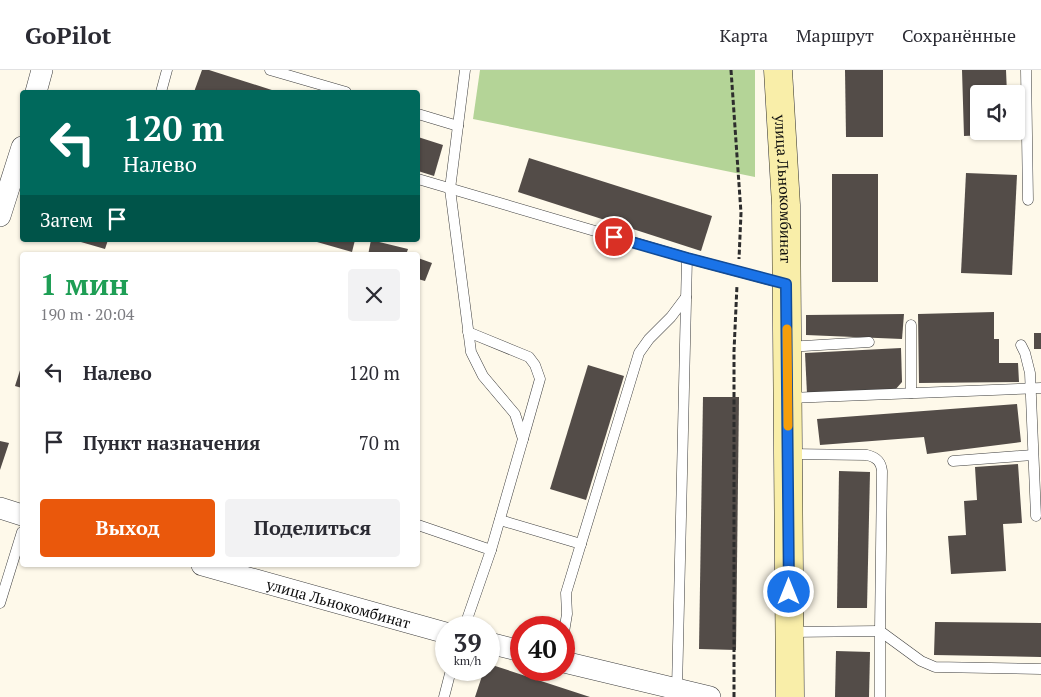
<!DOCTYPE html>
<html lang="ru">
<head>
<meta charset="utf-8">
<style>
  body { margin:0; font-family:"PT Serif",serif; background:#f2f2f3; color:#2b2b33; height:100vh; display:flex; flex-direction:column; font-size:19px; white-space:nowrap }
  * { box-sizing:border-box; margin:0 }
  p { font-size:16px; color:#7c7c81 }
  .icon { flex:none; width:28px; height:28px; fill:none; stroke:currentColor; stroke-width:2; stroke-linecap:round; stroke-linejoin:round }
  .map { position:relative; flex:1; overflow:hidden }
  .drawer { position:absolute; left:20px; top:182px; width:400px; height:315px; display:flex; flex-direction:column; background:#fff; border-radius:5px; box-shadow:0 1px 4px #0004 }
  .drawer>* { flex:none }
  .hud { position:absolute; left:20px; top:20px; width:400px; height:152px; border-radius:5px; box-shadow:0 1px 4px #0004; background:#00695c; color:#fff; overflow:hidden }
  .controls { position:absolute; left:970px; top:15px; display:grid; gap:10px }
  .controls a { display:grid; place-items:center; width:55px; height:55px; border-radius:5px; background:#fff; box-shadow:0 1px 4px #0004; font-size:25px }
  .speed { position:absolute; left:435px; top:546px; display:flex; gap:10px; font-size:25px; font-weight:700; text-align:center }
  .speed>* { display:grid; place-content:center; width:65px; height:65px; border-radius:50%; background:#fff; box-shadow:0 1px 4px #0004; line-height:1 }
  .speed small { font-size:12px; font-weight:400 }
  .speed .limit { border:8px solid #d22; background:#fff; color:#111 }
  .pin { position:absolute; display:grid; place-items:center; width:42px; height:42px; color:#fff; margin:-21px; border:2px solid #fff; border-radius:50%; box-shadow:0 1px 5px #0007 }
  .me { position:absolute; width:55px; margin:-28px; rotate:0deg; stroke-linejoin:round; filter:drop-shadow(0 0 4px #0008) }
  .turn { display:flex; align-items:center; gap:18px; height:105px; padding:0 20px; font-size:22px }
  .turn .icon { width:65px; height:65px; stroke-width:2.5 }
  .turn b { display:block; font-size:35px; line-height:42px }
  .then { display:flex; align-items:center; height:48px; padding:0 20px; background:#0003; gap:10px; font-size:19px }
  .round { display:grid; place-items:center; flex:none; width:52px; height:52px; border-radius:5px; background:#f2f2f3 }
  .headline { display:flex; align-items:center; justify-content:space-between; height:85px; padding:0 20px }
  h1 { font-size:30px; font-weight:700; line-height:38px; color:#1e9e55 }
  .action { display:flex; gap:10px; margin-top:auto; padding:10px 20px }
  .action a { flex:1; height:58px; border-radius:5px; background:#ea580c; color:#fff; font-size:20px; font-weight:700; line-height:58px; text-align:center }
  .action a+a { background:#f2f2f3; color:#2b2b33 }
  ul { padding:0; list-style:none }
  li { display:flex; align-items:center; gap:15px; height:70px; padding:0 20px }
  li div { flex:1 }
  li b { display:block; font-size:19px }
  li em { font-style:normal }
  header { display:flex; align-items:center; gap:30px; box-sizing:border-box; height:70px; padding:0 25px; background:#fff; border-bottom:1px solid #e1e1e2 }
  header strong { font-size:24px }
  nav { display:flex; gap:28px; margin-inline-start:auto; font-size:18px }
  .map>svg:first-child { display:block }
  .forest { fill:#b4d497 }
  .building { fill:#534c48 }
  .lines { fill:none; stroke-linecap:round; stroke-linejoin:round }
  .lane-casing { stroke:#3e3e3e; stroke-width:11 }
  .street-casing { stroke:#3e3e3e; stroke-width:22 }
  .secondary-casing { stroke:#2d2d2d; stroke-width:29 }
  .path { stroke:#2d2d2d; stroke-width:3; stroke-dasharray:5 2.5; stroke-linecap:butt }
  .lane { stroke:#fff; stroke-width:10 }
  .street { stroke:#fff; stroke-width:21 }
  .secondary { stroke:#f9eea9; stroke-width:28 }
  .route-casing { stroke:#114b97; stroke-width:12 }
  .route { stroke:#1a73e8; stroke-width:9 }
  .slow { stroke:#f59e0b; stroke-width:9 }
  .labels { text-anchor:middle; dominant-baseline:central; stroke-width:5; stroke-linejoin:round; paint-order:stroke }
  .street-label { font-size:15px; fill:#0b0b0b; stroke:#fff }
</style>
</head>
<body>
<header>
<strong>GoPilot</strong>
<nav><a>Карта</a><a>Маршрут</a><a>Сохранённые</a></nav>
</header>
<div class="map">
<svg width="1041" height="627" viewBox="0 0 1041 627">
  <rect width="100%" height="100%" fill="#fef9ea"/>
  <path class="forest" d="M 480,0 L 755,0 L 755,107 L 473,49 Z"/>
  <g class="building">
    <path d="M 202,0 L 209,0 L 278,22 L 194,22 Z"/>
    <path d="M 845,0 L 883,0 L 883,67 L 846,67 Z"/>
    <path d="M 962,0 L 1006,0 L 1007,24 L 979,24 L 979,61 L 1008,61 L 1008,64 L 964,66 Z"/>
    <path d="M 418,67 L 443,75 L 434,106 L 418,101 Z"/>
    <path d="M 529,88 L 712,146 L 701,181 L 518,122 Z"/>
    <path d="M 966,103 L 1017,105 L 1012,205 L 961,203 Z"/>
    <rect x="832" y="104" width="46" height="108"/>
    <path d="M 74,170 L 108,170 L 105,179 Z"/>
    <path d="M 317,170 L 355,170 L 352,182 L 317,172 Z"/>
    <path d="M 371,170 L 408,179 L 406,185 L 368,185 Z"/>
    <path d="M 418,188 L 432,193 L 425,211 L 418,209 Z"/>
    <path d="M 994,242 L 994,269 L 999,269 L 999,293 L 1018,293 L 1019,312 L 919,313 L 918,244 Z"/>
    <path d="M 904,244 L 902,269 L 806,265 L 806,245 Z"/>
    <rect x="1034" y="263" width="7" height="16"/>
    <path d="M 901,278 L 902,312 L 895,320 L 807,324 L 805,283 Z"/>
    <path d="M 22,294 L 22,318 L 15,316 Z"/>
    <path d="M 588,295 L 624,306 L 586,430 L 550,419 Z"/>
    <path d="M 703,327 L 739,327 L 736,580 L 699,579 Z"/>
    <path d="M 1017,334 L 1021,372 L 927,384 L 924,367 L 820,375 L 817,349 Z"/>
    <path d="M 0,371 L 9,373 L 0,400 Z"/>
    <path d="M 1018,394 L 1022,453 L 1003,454 L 1006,501 L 951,504 L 948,466 L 966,465 L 964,431 L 977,430 L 975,397 Z"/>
    <path d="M 839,401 L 870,402 L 867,538 L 837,538 Z"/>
    <path d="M 935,552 L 1041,553 L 1041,587 L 934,585 Z"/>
    <path d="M 836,581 L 870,582 L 869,627 L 835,627 Z"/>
    <path d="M 489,594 L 590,627 L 475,627 L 484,600 L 489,600 Z"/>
  </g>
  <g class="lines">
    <defs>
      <g id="lane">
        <path d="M 270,0 L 346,22"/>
        <path d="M 1026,0 L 1028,130"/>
        <path d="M 161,22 L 167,0"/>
        <path d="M 418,44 L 458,56"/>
        <path d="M 418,109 L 687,188 L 677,619"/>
        <path d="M 687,188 L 785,214"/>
        <path d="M 468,262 L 529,287 L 535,295 L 540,309 L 523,369"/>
        <path d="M 1021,275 L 1025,283 L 1030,303 L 1036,446"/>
        <path d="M 787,277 L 869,272"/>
        <path d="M 911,323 L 911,255"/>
        <path d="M 789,328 L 1041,318"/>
        <path d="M 789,384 L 867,385 C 876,387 881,391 882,401 L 880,561 L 921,591 L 935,597 L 1041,599"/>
        <path d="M 953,391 L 1033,385"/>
        <path d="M 500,450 L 581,474"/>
        <path d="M 418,455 L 491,480"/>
        <path d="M 0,533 L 22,462"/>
        <path d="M 464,558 L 491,480 L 523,369 L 515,344 L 483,306 L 471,282 L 450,119 L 465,0"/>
        <path d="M 564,562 L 567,544 L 566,523 L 639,283 L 649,269 L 671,247 L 686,227"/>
        <path d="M 790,562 L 880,561 L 880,627"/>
        <path d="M 444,627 L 451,600"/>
      </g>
      <g id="street">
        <path d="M 36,22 L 42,0"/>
        <path d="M 0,146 L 22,77"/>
        <path d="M 0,438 L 22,445"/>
        <path id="s1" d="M 202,495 L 446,563"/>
        <path d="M 489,573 L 521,581"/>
        <path d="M 564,592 L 710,627"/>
      </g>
      <g id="secondary">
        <path id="s2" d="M 778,0 L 786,135 L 790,627"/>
      </g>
    </defs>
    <use href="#lane" class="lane-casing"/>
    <use href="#street" class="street-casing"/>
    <use href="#secondary" class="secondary-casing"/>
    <g class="path">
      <path d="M 731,0 L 741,143 L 739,189"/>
      <path d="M 734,627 L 734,281 L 737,215"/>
    </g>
    <use href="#lane" class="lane"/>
    <use href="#street" class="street"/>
    <use href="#secondary" class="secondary"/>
  </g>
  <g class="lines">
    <defs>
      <path id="route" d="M 614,167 L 687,188 L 786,214 L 789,522"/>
    </defs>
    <use href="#route" class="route-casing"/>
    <use href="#route" class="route"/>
    <path class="slow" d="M 787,259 L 788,356"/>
  </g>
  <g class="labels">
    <g class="street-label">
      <text stroke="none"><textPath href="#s2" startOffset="119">улица Льнокомбинат</textPath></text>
      <text stroke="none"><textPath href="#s1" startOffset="142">улица Льнокомбинат</textPath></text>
    </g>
  </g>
</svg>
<div class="controls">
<a><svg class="icon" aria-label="sound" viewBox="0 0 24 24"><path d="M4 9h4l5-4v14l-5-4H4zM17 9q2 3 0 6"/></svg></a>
</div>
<div class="speed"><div>39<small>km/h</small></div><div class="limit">40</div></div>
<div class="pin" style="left:614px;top:167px;background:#d93025"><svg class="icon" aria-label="arrive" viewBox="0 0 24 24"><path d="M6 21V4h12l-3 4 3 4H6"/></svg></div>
<svg class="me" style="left:789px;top:522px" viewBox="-20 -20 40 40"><circle r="17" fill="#1a73e8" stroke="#fff" stroke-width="3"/><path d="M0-11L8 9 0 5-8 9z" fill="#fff"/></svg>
<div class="hud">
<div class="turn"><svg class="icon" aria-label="left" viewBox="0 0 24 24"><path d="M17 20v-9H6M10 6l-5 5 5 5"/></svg><div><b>120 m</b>Налево</div></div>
<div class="then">Затем<svg class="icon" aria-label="arrive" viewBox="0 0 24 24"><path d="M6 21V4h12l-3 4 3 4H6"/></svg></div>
</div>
<section class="drawer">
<div class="headline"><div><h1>1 мин</h1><p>190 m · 20:04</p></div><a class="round"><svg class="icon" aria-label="close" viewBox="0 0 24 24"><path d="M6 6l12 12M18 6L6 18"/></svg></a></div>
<ul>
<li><svg class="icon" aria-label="left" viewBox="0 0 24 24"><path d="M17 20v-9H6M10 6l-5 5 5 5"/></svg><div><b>Налево</b></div><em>120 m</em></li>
<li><svg class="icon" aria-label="arrive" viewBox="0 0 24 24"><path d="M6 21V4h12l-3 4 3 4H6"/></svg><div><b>Пункт назначения</b></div><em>70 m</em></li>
</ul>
<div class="action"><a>Выход</a><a>Поделиться</a></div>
</section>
</div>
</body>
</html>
